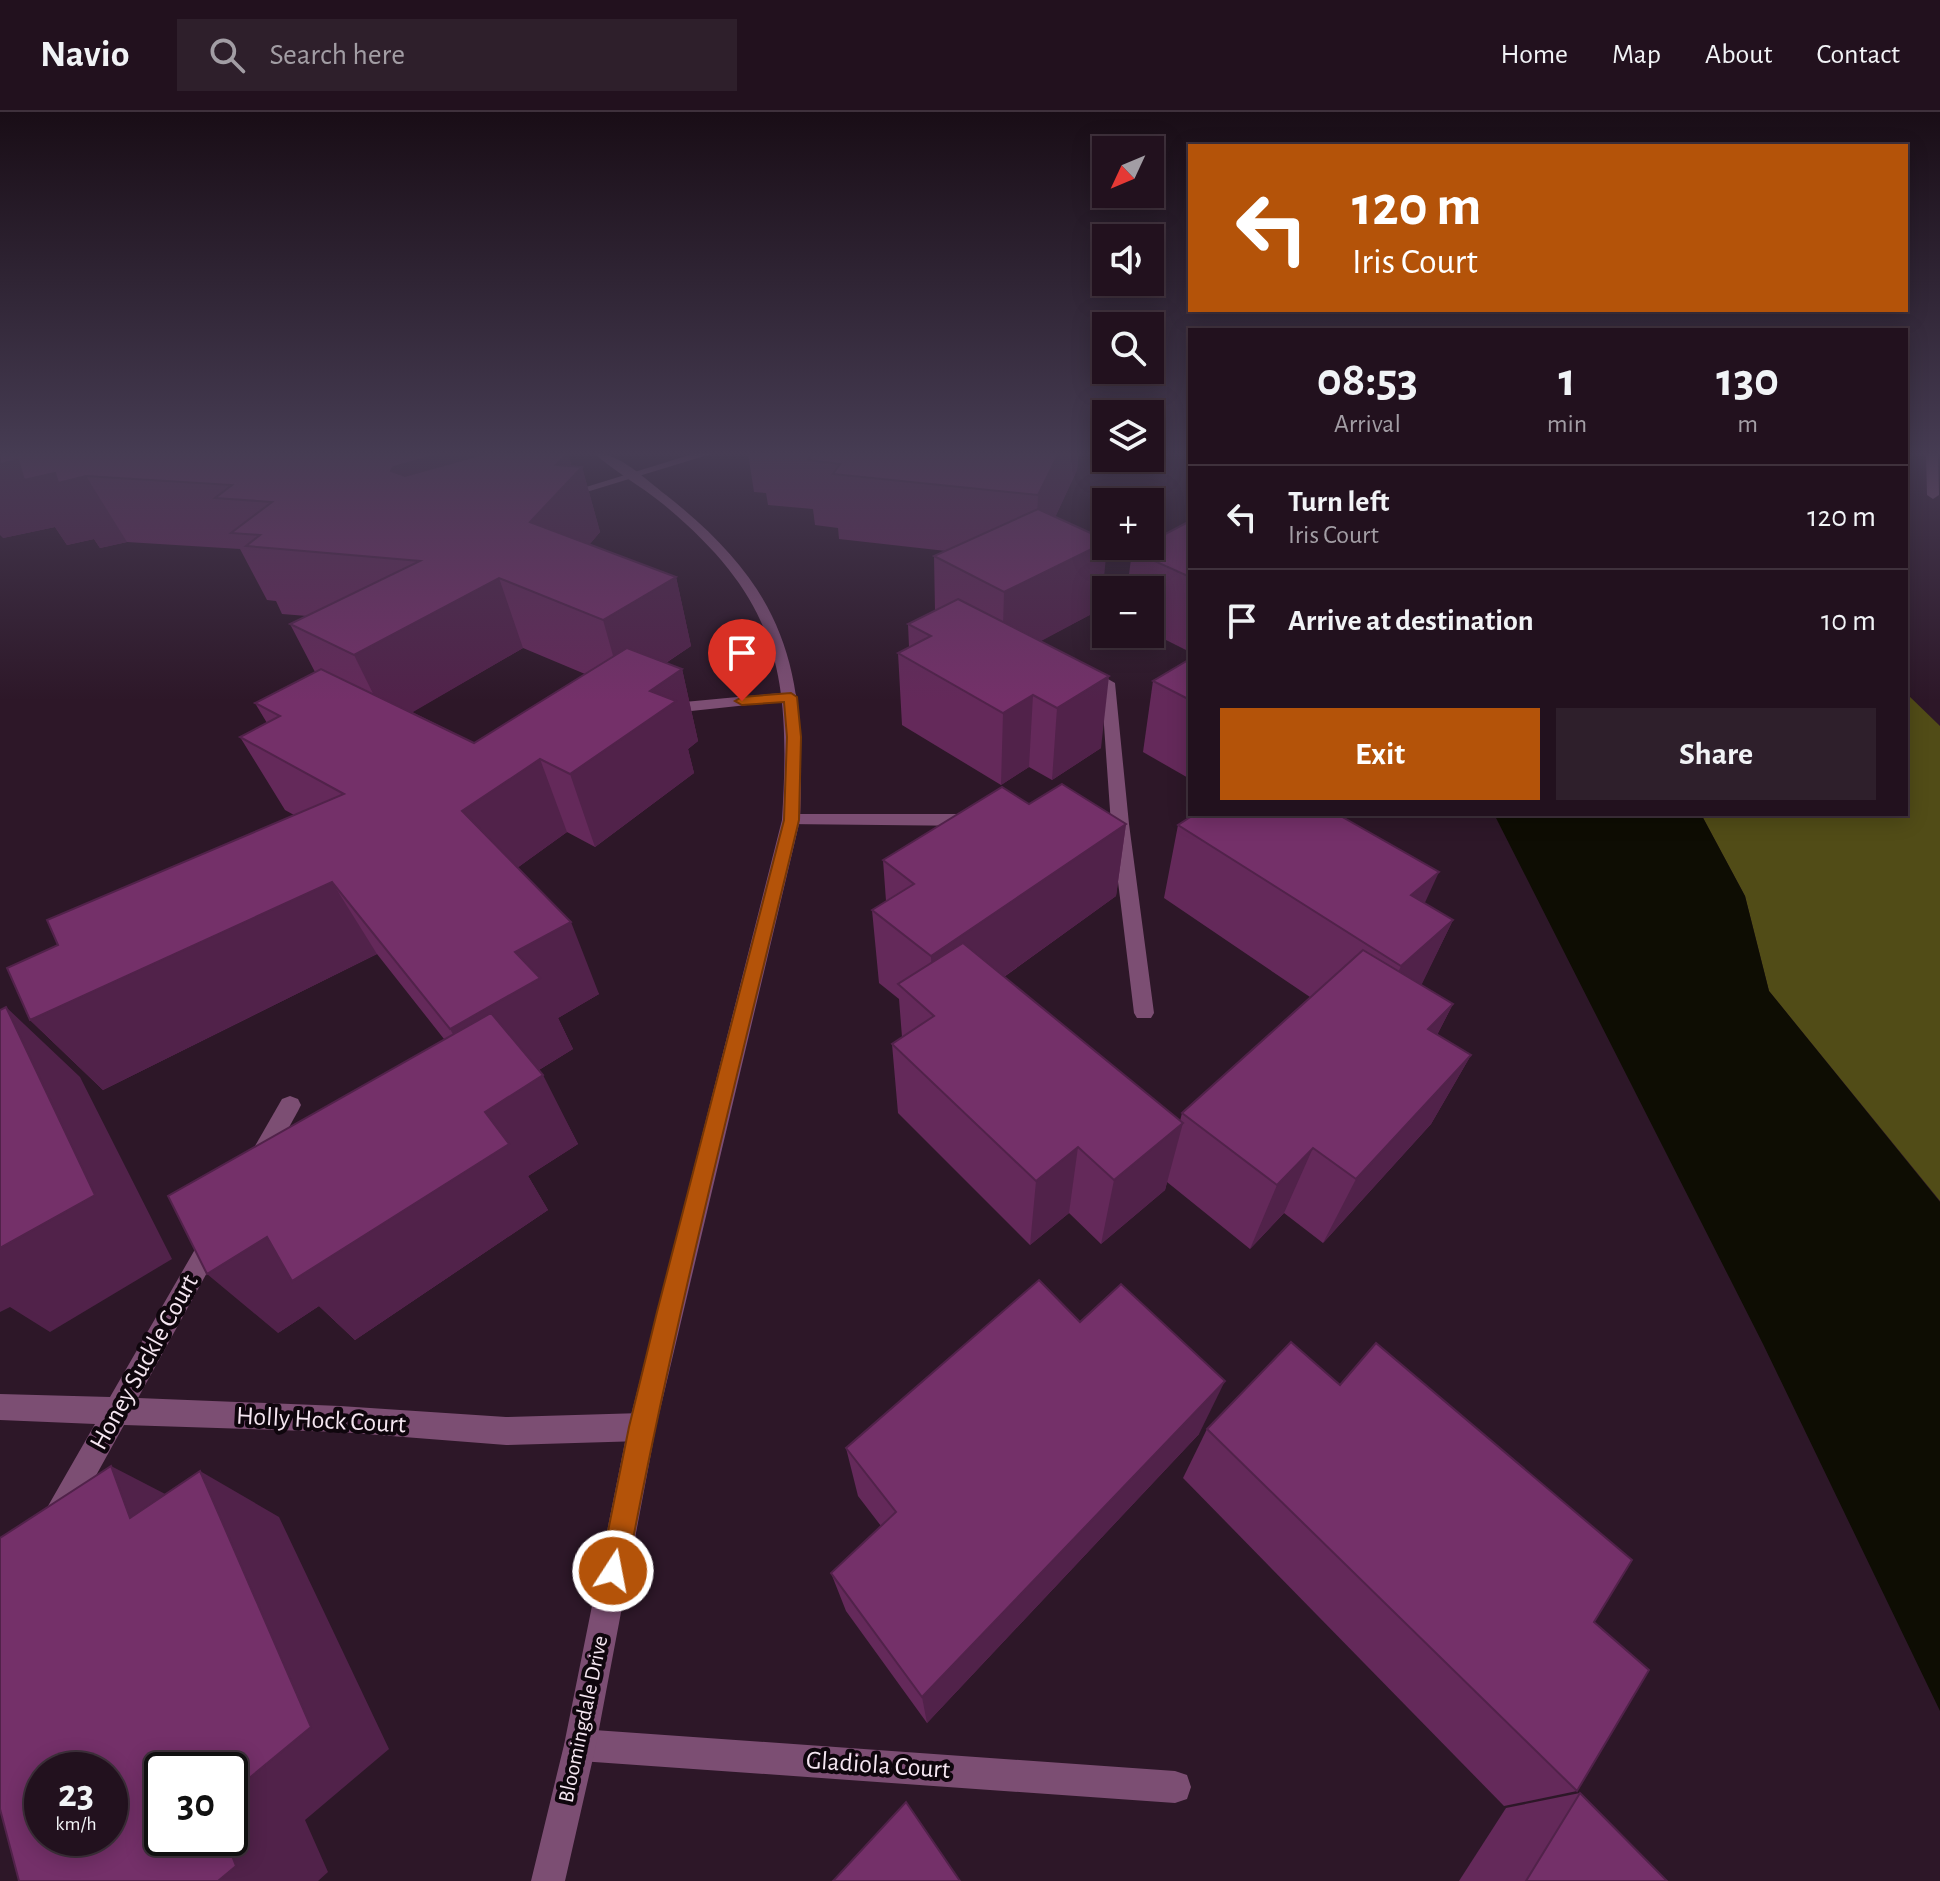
<!DOCTYPE html>
<html lang="en">
<head>
<meta charset="utf-8">
<style>
  body { margin:0; font-family:"Alegreya Sans",sans-serif; background:#2e1f2b; color:#f1f3f6; height:100vh; display:flex; flex-direction:column; font-size:30px; white-space:nowrap }
  * { box-sizing:border-box; margin:0 }
  p { font-size:26px; color:#a29da4 }
  .icon { flex:none; width:44px; height:44px; fill:none; stroke:currentColor; stroke-width:2; stroke-linecap:round; stroke-linejoin:round }
  .map { position:relative; flex:1; overflow:hidden }
  .panel { position:absolute; left:1188px; top:216px; width:720px; height:488px; display:flex; flex-direction:column; background:#22111e; border-radius:0px; box-shadow:0 4px 20px #0003,0 0 0 2px #3f313c }
  .panel>* { flex:none }
  .top-card { position:absolute; left:1188px; top:32px; width:720px; height:168px; border-radius:0px; box-shadow:0 4px 20px #0003,0 0 0 2px #3f313c; background:#b45309; color:#fff; overflow:hidden }
  .needle { width:52px; rotate:226deg }
  .controls { position:absolute; left:1092px; top:24px; display:grid; gap:16px }
  .controls a { display:grid; place-items:center; width:72px; height:72px; border-radius:0px; background:#22111e; box-shadow:0 4px 20px #0003,0 0 0 2px #3f313c; font-size:40px }
  .speed { position:absolute; left:24px; top:1640px; display:flex; gap:16px; font-size:40px; font-weight:700; text-align:center }
  .speed>* { display:grid; place-content:center; width:104px; height:104px; border-radius:50%; background:#22111e; box-shadow:0 4px 20px #0003,0 0 0 2px #3f313c; line-height:1 }
  .speed small { font-size:20px; font-weight:400 }
  .speed .limit { border:4px solid #111; border-radius:12px; background:#fff; color:#111 }
  .pin { position:absolute; display:grid; place-items:center; width:68px; height:68px; color:#fff; margin:-82px -34px; border-radius:50% 50% 50% 0; rotate:-45deg; box-shadow:0 0 8px #0007 }
  .pin .icon { rotate:45deg }
  .me { position:absolute; width:88px; margin:-44px; rotate:11deg; stroke-linejoin:round; filter:drop-shadow(0 0 6px #0008) }
  .turn { display:flex; align-items:center; gap:28px; height:168px; padding:0 32px; font-size:36px }
  .turn .icon { width:104px; height:104px; stroke-width:2.5 }
  .turn b { display:block; font-size:56px; line-height:68px }
  .eta { display:flex; justify-content:space-evenly; align-items:center; height:136px; text-align:center }
  .eta b { font-size:48px; font-weight:700; line-height:56px }
  .primary-button { display:flex; gap:16px; margin-top:auto; padding:16px 32px }
  .primary-button a { flex:1; height:92px; border-radius:0px; background:#b45309; color:#fff; font-size:32px; font-weight:700; line-height:92px; text-align:center }
  .primary-button a+a { background:#2e1f2b; color:#f1f3f6 }
  ul { padding:0; list-style:none }
  li { display:flex; align-items:center; gap:24px; height:104px; padding:0 32px; border-top:2px solid #3f313c }
  li div { flex:1 }
  li b { display:block; font-size:30px }
  li em { font-style:normal }
  header { display:flex; align-items:center; gap:48px; box-sizing:border-box; height:112px; padding:0 40px; background:#22111e; border-bottom:2px solid #3f313c }
  header strong { font-size:38px }
  nav { display:flex; gap:44px; margin-inline-start:auto; font-size:28px }
  .search { width:560px; height:72px; background:#2e1f2b; display:flex; align-items:center; gap:20px; box-sizing:border-box; padding:0 28px; border-radius:0px; color:#a29da4; font-size:30px }
  .map>svg:first-child { display:block }
  .forest { fill:#514c17 }
  .water { fill:#0e0d03 }
  .lines { fill:none; stroke-linecap:round; stroke-linejoin:round }
  .service { fill:#7c4e73; fill-rule:evenodd }
  .minor { fill:#7c4e73; fill-rule:evenodd }
  .wall { fill:#64295a; fill-rule:evenodd }
  .shaded-wall { fill:#51224a }
  .building { fill:#743069; stroke:#51224a; stroke-width:2; fill-rule:evenodd }
  .route { fill:#b45309; stroke:#753606; stroke-width:2 }
  .labels { text-anchor:middle; dominant-baseline:central; stroke-width:8; stroke-linejoin:round; paint-order:stroke }
  .street-label { font-size:22px; fill:#f5e6f1; stroke:#0f060d }
  .near-street-label { font-size:26px; fill:#f5e6f1; stroke:#0f060d }
</style>
</head>
<body>
<header>
<strong>Navio</strong>
<div class="search"><svg class="icon" aria-label="search" viewBox="0 0 24 24"><circle cx="10" cy="10" r="6"/><path d="M15 15l6 6"/></svg>Search here</div>
<nav><a>Home</a><a>Map</a><a>About</a><a>Contact</a></nav>
</header>
<div class="map">
<svg width="1940" height="1769" viewBox="0 0 1940 1769">
  <rect width="100%" height="100%" fill="#2d1728"/>
  <path class="forest" d="M 1906,581 L 1940,614 L 1940,1089 L 1769,879 L 1745,784 L 1701,702 L 1906,702 Z"/>
  <path class="water" d="M 1494,702 L 1701,702 L 1745,784 L 1769,879 L 1940,1090 L 1940,1599 L 1763,1232 Z"/>
  <g class="lines">
    <g class="service">
      <path d="M 696,341 L 714,341 L 567,386 L 557,384 Z"/>
      <path d="M 1926,341 L 1938,341 L 1939,383 L 1933,387 L 1927,383 Z"/>
      <path d="M 1108,567 L 1115,571 L 1129,712 L 1154,901 L 1151,906 L 1137,906 L 1134,901 L 1111,712 L 1101,571 Z"/>
      <path d="M 791,580 L 796,582 L 796,588 L 663,602 L 655,597 L 663,592 Z"/>
      <path d="M 791,702 L 976,702 L 985,708 L 976,714 L 785,712 L 782,708 L 785,704 Z"/>
      <path d="M 290,984 L 298,987 L 301,993 L 298,999 L 267,1055 L 259,1058 L 251,1055 L 248,1048 L 251,1041 L 282,987 Z"/>
      <path d="M 213,1117 L 221,1120 L 225,1128 L 138,1286 L 340,1294 L 506,1305 L 642,1301 L 652,1305 L 656,1315 L 652,1325 L 642,1329 L 506,1333 L 340,1320 L 124,1313 L 68,1414 L 58,1418 L 48,1414 L 44,1404 L 48,1394 L 95,1312 L 0,1308 L 0,1282 L 110,1285 L 205,1120 Z"/>
      <path d="M 580,1617 L 1175,1659 L 1187,1663 L 1191,1675 L 1187,1687 L 1175,1691 L 580,1649 L 569,1644 L 564,1633 L 569,1622 Z"/>
    </g>
    <path class="minor" d="M 594,341 C 620,341 645,367 666,383 C 789,480 806,558 800,708 L 656,1315 L 596,1633 L 565,1769 L 531,1769 L 564,1633 L 628,1315 L 782,708 C 791,563 780,489 663,392 C 641,374 615,360 594,341 Z"/>
  </g>
  <g class="wall">
    <path d="M 0,341 L 568,341 L 571,354 L 582,355 L 600,420 L 589,433 L 676,465 L 691,534 L 666,551 L 682,557 L 698,629 L 688,637 L 694,661 L 595,735 L 567,720 L 517,756 L 599,882 L 558,906 L 573,937 L 539,958 L 578,1032 L 528,1064 L 548,1098 L 355,1228 L 319,1194 L 278,1221 L 444,927 L 377,842 L 103,978 L 30,908 L 58,833 L 294,703 L 285,698 L 240,625 L 267,611 L 255,591 L 315,560 L 290,512 L 307,504 L 282,502 L 276,489 L 267,488 L 240,437 L 127,430 L 100,436 L 94,427 L 67,433 L 55,415 L 3,426 ZM 523,536 L 585,562 L 474,631 L 412,600 Z"/>
    <path d="M 748,341 L 1078,341 L 1077,358 L 1055,405 L 1101,497 L 1040,529 L 1101,636 L 1052,668 L 1029,655 L 1001,673 L 902,613 L 898,541 L 909,535 L 908,512 L 935,499 L 934,444 L 946,439 L 839,427 L 838,416 L 815,413 L 813,397 L 768,393 L 766,381 L 754,380 Z"/>
    <path d="M 1190,409 L 1190,540 L 1150,520 L 1150,478 L 1127,478 L 1132,439 Z"/>
    <path d="M 1190,547 L 1190,667 L 1143,640 L 1153,569 Z"/>
    <path d="M 1029,692 L 1126,712 L 1116,784 L 1004,865 L 1180,1009 L 1182,1001 L 1310,885 L 1164,786 L 1178,713 L 1425,791 L 1453,808 L 1421,873 L 1453,892 L 1437,923 L 1471,943 L 1431,1012 L 1323,1131 L 1284,1101 L 1250,1137 L 1167,1070 L 1165,1078 L 1101,1132 L 1069,1101 L 1030,1133 L 898,1001 L 892,932 L 902,925 L 899,887 L 879,871 L 872,798 L 886,789 L 883,748 Z"/>
    <path d="M 1080,1210 L 1199,1322 L 927,1611 L 846,1499 L 831,1461 L 881,1414 L 858,1384 L 846,1336 Z"/>
    <path d="M 1207,1317 L 1594,1510 L 1577,1679 L 1504,1694 L 1183,1366 Z"/>
    <path d="M 1580,1681 L 1667,1769 L 1459,1769 L 1506,1696 Z"/>
  </g>
  <g class="shaded-wall">
    <path d="M 444,341 L 551,341 L 419,420 L 391,359 L 393,355 Z"/>
    <path d="M 568,341 L 574,364 L 582,355 L 600,420 L 551,478 L 530,410 L 556,353 Z"/>
    <path d="M 1059,341 L 1078,341 L 1077,358 L 1035,449 L 1038,383 Z"/>
    <path d="M 18,348 L 55,361 L 86,364 L 127,430 L 100,436 L 94,427 L 67,433 L 55,415 L 3,426 L 0,423 L 0,352 Z"/>
    <path d="M 1106,430 L 1106,434 L 1107,434 L 1101,497 L 1002,550 L 1004,480 Z"/>
    <path d="M 676,465 L 691,534 L 623,579 L 603,508 Z"/>
    <path d="M 499,466 L 523,536 L 389,614 L 354,543 Z"/>
    <path d="M 682,557 L 698,629 L 688,637 L 694,661 L 595,735 L 570,662 L 650,579 Z"/>
    <path d="M 1109,564 L 1101,636 L 1052,668 L 1057,596 Z"/>
    <path d="M 1033,583 L 1029,655 L 1001,673 L 1003,601 Z"/>
    <path d="M 540,647 L 567,720 L 495,772 L 462,699 Z"/>
    <path d="M 1126,712 L 1116,784 L 934,915 L 931,844 Z"/>
    <path d="M 1439,760 L 1406,832 L 1411,783 Z"/>
    <path d="M 332,770 L 377,842 L 103,978 L 30,908 Z"/>
    <path d="M 1453,808 L 1418,880 L 1368,925 L 1401,854 Z"/>
    <path d="M 571,810 L 599,882 L 558,906 L 573,937 L 491,987 L 450,917 L 515,840 Z"/>
    <path d="M 1453,892 L 1416,963 L 1428,917 Z"/>
    <path d="M 6,895 L 80,965 L 172,1147 L 50,1220 L 10,1195 L 0,1200 L 0,1136 Z"/>
    <path d="M 1471,943 L 1431,1012 L 1323,1131 L 1356,1067 Z"/>
    <path d="M 543,963 L 578,1032 L 528,1064 L 548,1098 L 355,1228 L 319,1194 L 278,1221 L 207,1162 L 267,1125 L 485,1000 Z"/>
    <path d="M 1183,1011 L 1165,1078 L 1101,1132 L 1114,1068 Z"/>
    <path d="M 1078,1035 L 1069,1101 L 1030,1133 L 1036,1069 Z"/>
    <path d="M 1313,1036 L 1284,1101 L 1250,1137 L 1277,1073 Z"/>
    <path d="M 1225,1269 L 1199,1322 L 927,1611 L 922,1585 Z"/>
    <path d="M 111,1354 L 200,1400 L 130,1406 Z"/>
    <path d="M 200,1359 L 279,1405 L 389,1637 L 305,1708 L 328,1760 L 318,1769 L 218,1769 L 225,1726 L 230,1726 L 230,1682 Z"/>
  </g>
  <g class="building">
    <path d="M 0,341 L 444,341 L 393,355 L 391,359 L 405,364 L 487,341 L 568,341 L 556,353 L 582,355 L 530,410 L 676,465 L 603,508 L 499,466 L 354,543 L 290,512 L 420,449 L 246,434 L 260,423 L 231,421 L 272,390 L 215,386 L 232,373 L 86,364 L 58,371 L 55,361 L 24,368 L 18,348 L 0,352 Z"/>
    <path d="M 813,341 L 1059,341 L 1038,383 L 833,362 L 840,352 L 808,348 Z"/>
    <path d="M 1038,397 L 1106,428 L 1106,430 L 1004,480 L 934,444 Z"/>
    <path d="M 1190,409 L 1190,465 L 1132,439 L 1141,434 L 1150,434 L 1150,430 Z"/>
    <path d="M 958,487 L 1109,564 L 1057,596 L 1033,583 L 1003,601 L 898,541 L 931,524 L 908,512 Z"/>
    <path d="M 627,536 L 682,557 L 650,579 L 676,589 L 570,662 L 540,647 L 462,699 L 571,810 L 515,840 L 540,866 L 450,917 L 332,770 L 30,908 L 7,856 L 58,833 L 47,808 L 344,682 L 240,625 L 280,604 L 255,591 L 321,557 L 474,631 Z"/>
    <path d="M 1190,547 L 1190,588 L 1153,569 Z"/>
    <path d="M 1062,672 L 1126,712 L 931,844 L 872,798 L 914,772 L 883,748 L 1002,675 L 1029,692 Z"/>
    <path d="M 1195,702 L 1337,702 L 1439,760 L 1411,783 L 1453,808 L 1401,854 L 1178,713 Z"/>
    <path d="M 963,831 L 1183,1011 L 1114,1068 L 1078,1035 L 1036,1069 L 892,932 L 934,904 L 898,872 Z"/>
    <path d="M 1363,838 L 1453,892 L 1428,917 L 1471,943 L 1356,1067 L 1313,1036 L 1277,1073 L 1182,1001 Z"/>
    <path d="M 6,895 L 95,1083 L 0,1136 L 0,898 Z"/>
    <path d="M 491,901 L 543,963 L 485,1000 L 509,1032 L 292,1169 L 267,1125 L 207,1162 L 168,1084 Z"/>
    <path d="M 1039,1168 L 1080,1210 L 1121,1172 L 1225,1269 L 922,1585 L 831,1461 L 896,1400 L 846,1336 Z"/>
    <path d="M 1291,1230 L 1340,1273 L 1376,1231 L 1632,1448 L 1594,1510 L 1649,1558 L 1577,1679 L 1207,1317 Z"/>
    <path d="M 111,1354 L 130,1406 L 200,1359 L 311,1615 L 230,1682 L 230,1658 L 162,1658 L 162,1726 L 225,1726 L 236,1754 L 218,1769 L 19,1769 L 0,1697 L 0,1426 ZM 42,1658 L 110,1658 L 110,1726 L 42,1726 Z"/>
    <path d="M 1580,1681 L 1667,1769 L 1526,1769 Z"/>
    <path d="M 906,1690 L 960,1769 L 833,1769 Z"/>
  </g>
  <linearGradient id="sky" x2="0" y2="1"><stop stop-color="#190d16"/><stop offset="0.58" stop-color="#463c53"/><stop offset="1" stop-color="#463c53" stop-opacity="0"/></linearGradient>
  <rect width="1940" height="589" fill="url(#sky)"/>
  <path class="route" d="M 791,581 L 797,585 L 801,625 L 799,708 C 739,958 674,1207 627,1459 L 623,1469 L 613,1473 L 604,1469 L 600,1459 L 629,1315 L 657,1200 L 784,708 L 787,625 L 784,590 L 742,593 L 735,589 L 742,585 Z"/>
  <g class="labels">
    <g class="street-label">
      <text transform="translate(583 1607) rotate(-78)">Bloomingdale Drive</text>
    </g>
    <g class="near-street-label">
      <text transform="translate(144 1250) rotate(-61)">Honey Suckle Court</text>
      <text transform="translate(321 1308) rotate(3)">Holly Hock Court</text>
      <text transform="translate(878 1653) rotate(4)">Gladiola Court</text>
    </g>
  </g>
</svg>
<div class="controls">
<a><svg class="needle" viewBox="-14 -14 28 28"><path d="M0-13l5 13h-10z" fill="#e53935"/><path d="M0 13l5-13h-10z" fill="#a29da4"/></svg></a>
<a><svg class="icon" aria-label="sound" viewBox="0 0 24 24"><path d="M4 9h4l5-4v14l-5-4H4zM17 9q2 3 0 6"/></svg></a>
<a><svg class="icon" aria-label="search" viewBox="0 0 24 24"><circle cx="10" cy="10" r="6"/><path d="M15 15l6 6"/></svg></a>
<a><svg class="icon" aria-label="layers" viewBox="0 0 24 24"><path d="M12 4l9 5-9 5-9-5zM3 14l9 5 9-5"/></svg></a>
<a>+</a>
<a>−</a>
</div>
<div class="speed"><div>23<small>km/h</small></div><div class="limit">30</div></div>
<div class="pin" style="left:742px;top:589px;background:#d93025"><svg class="icon" aria-label="arrive" viewBox="0 0 24 24"><path d="M6 21V4h12l-3 4 3 4H6"/></svg></div>
<svg class="me" style="left:613px;top:1459px" viewBox="-20 -20 40 40"><circle r="17" fill="#b45309" stroke="#fff" stroke-width="3"/><path d="M0-11L8 9 0 5-8 9z" fill="#fff"/></svg>
<div class="top-card">
<div class="turn"><svg class="icon" aria-label="left" viewBox="0 0 24 24"><path d="M17 20v-9H6M10 6l-5 5 5 5"/></svg><div><b>120 m</b>Iris Court</div></div>
</div>
<section class="panel">
<div class="eta">
<div><b>08:53</b><p>Arrival</p></div>
<div><b>1</b><p>min</p></div>
<div><b>130</b><p>m</p></div>
</div>
<ul>
<li><svg class="icon" aria-label="left" viewBox="0 0 24 24"><path d="M17 20v-9H6M10 6l-5 5 5 5"/></svg><div><b>Turn left</b><p>Iris Court</p></div><em>120 m</em></li>
<li><svg class="icon" aria-label="arrive" viewBox="0 0 24 24"><path d="M6 21V4h12l-3 4 3 4H6"/></svg><div><b>Arrive at destination</b></div><em>10 m</em></li>
</ul>
<div class="primary-button"><a>Exit</a><a>Share</a></div>
</section>
</div>
</body>
</html>
